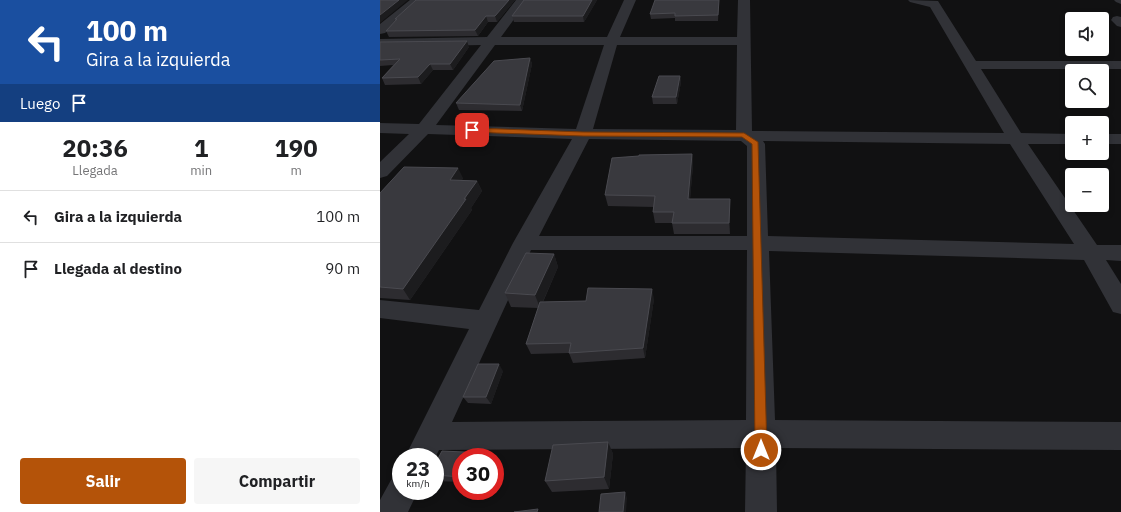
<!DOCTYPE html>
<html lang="es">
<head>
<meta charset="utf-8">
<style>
  body { margin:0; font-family:"IBM Plex Sans",sans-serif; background:#f6f6f6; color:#202124; height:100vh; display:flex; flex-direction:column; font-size:15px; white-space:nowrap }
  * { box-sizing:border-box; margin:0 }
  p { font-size:13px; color:#757577 }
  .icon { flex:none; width:22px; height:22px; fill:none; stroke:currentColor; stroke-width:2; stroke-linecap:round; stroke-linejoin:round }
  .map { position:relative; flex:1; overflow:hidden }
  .panel { display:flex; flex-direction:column; background:#fff; width:380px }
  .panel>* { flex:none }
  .top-card { background:#1a4fa0; color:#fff; overflow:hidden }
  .fabs { position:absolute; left:685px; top:12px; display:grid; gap:8px }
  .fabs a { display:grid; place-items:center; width:44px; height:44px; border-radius:4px; background:#fff; box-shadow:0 2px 6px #0003; font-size:20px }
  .speed { position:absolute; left:12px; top:448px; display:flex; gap:8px; font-size:20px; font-weight:700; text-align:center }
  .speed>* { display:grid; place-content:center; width:52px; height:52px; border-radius:50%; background:#fff; box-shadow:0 2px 6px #0003; line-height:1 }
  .speed small { font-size:10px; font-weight:400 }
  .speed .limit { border:6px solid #d22; background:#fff; color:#111 }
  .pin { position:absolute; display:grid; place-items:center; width:34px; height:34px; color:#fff; margin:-17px; border-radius:8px; box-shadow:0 2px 6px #0006 }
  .me { position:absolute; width:44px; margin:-22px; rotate:0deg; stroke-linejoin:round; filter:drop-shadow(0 0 3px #0008) }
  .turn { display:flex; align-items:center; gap:14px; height:84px; padding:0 20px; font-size:18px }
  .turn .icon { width:52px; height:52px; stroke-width:2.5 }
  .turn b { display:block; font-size:28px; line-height:34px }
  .then { display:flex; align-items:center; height:38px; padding:0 20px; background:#0003; gap:8px; font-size:15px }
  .eta { display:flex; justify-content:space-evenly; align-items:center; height:68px; text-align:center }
  .eta b { font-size:24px; font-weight:700; line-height:28px }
  .primary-button { display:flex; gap:8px; margin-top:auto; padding:8px 20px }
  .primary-button a { flex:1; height:46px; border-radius:4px; background:#b45309; color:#fff; font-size:16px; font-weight:700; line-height:46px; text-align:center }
  .primary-button a+a { background:#f6f6f6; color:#202124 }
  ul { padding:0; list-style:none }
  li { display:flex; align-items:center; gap:12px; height:52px; padding:0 20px; border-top:1px solid #e0e0e0 }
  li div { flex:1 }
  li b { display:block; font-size:15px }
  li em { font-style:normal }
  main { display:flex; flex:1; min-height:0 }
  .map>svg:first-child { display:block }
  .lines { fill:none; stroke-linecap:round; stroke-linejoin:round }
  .minor { fill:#313237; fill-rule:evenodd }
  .wall { fill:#2d2c30 }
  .shaded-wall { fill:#1c1c1e }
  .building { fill:#39393e; stroke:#4a4a50 }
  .route { fill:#b45309; stroke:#753606 }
</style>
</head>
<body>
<main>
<section class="panel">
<div class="top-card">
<div class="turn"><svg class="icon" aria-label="left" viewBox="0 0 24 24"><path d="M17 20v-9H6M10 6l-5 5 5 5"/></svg><div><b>100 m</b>Gira a la izquierda</div></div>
<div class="then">Luego<svg class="icon" aria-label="arrive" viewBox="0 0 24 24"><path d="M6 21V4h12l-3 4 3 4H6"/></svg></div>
</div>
<div class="eta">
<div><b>20:36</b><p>Llegada</p></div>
<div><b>1</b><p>min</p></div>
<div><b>190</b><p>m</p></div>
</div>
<ul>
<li><svg class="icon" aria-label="left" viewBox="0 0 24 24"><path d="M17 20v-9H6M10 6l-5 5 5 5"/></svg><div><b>Gira a la izquierda</b></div><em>100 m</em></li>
<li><svg class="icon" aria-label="arrive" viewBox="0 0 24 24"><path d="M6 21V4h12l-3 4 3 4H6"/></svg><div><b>Llegada al destino</b></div><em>90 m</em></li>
</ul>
<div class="primary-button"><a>Salir</a><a>Compartir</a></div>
</section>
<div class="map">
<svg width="741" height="512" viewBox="0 0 741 512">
  <rect width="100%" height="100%" fill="#111112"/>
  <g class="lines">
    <g class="minor">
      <path d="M 30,0 L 43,0 L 5,33 L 0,34 L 0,24 Z"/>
      <path d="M 136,0 L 148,0 L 121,37 L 227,37 L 244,0 L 256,0 L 240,37 L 357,37 L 358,0 L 370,0 L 372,131 L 624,133 L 550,7 L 530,2 L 528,0 L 558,1 L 596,61 L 741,61 L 741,69 L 601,69 L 641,133 L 692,134 L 692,144 L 648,144 L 717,245 L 741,245 L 741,261 L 726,260 L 741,284 L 741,314 L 733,312 L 704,260 L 389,251 L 395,420 L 741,422 L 741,450 L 396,448 L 397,512 L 365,512 L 366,448 L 59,450 L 55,458 L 25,457 L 89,329 L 0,318 L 0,300 L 99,310 L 133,243 L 192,139 L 48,134 L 7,176 L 0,178 L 0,162 L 29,134 L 0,133 L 0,123 L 39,124 L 101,45 L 0,47 L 0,39 L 107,37 ZM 115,45 L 224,45 L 196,129 L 56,125 ZM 237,45 L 357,45 L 356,130 L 213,129 ZM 209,139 L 361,141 L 367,146 L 367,236 L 159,236 ZM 383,141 L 630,144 L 694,244 L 388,236 L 385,144 ZM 151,250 L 367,250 L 366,420 L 72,422 Z"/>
      <path d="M 734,0 L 741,0 L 741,4 L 736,2 Z"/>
      <path d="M 737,16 L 741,17 L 741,27 L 737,26 L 731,20 L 733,17 Z"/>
      <rect x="722" y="134" width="19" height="10"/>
      <path d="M 21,476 L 21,491 L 38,491 L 28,512 L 0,512 L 0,500 L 11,480 Z"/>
    </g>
  </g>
  <g class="wall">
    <path d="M 36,0 L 135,0 L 117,22 L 108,22 L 98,36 L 9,37 L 6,31 L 15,20 L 15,19 Z"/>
    <path d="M 144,0 L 217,0 L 204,22 L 134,22 L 132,16 Z"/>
    <path d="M 339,0 L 338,21 L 295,21 L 295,18 L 271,19 L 270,14 Z"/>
    <path d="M 0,42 L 89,47 L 73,70 L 53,70 L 41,84 L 5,85 L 2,78 L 13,65 L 0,66 Z"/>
    <path d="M 150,58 L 152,64 L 142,111 L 79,110 L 76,103 Z"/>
    <path d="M 300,76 L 301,82 L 297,104 L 273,104 L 272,97 Z"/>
    <path d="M 312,154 L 313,165 L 310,199 L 350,199 L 350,234 L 294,234 L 292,223 L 275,223 L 273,212 L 274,207 L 228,206 L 225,195 Z"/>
    <path d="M 83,178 L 82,180 L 97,181 L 102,191 L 91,208 L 92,210 L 30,300 L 0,298 L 0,193 Z"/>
    <path d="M 174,254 L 178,267 L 163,302 L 274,299 L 265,358 L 193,363 L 189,353 L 151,354 L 146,344 L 158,308 L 131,307 L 125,293 Z"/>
    <path d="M 123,371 L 111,404 L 88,403 L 83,397 Z"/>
    <path d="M 228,442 L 233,454 L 229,489 L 172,492 L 165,481 Z"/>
    <path d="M 81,457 L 81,482 L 56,481 L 55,480 L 55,464 Z"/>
  </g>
  <g class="shaded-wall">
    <path d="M 19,0 L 28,0 L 0,23 L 0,15 Z"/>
    <path d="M 129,0 L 135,0 L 117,22 L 115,16 Z"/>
    <path d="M 212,0 L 217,0 L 204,22 L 203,16 Z"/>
    <path d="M 106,16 L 108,22 L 98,36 L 95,30 Z"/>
    <path d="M 87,41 L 89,47 L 73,70 L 70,64 Z"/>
    <path d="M 150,58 L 152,64 L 142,111 L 140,105 Z"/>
    <path d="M 50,64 L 53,70 L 41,84 L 38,77 Z"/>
    <path d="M 300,76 L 301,82 L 297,104 L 296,97 Z"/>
    <path d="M 312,154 L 313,165 L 309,211 L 308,199 Z"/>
    <path d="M 78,168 L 83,178 L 75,191 L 70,180 Z"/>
    <path d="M 97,181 L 102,191 L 91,208 L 92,210 L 30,300 L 23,289 Z"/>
    <path d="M 350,199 L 350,234 L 349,223 Z"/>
    <path d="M 174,254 L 178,267 L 160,308 L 155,295 Z"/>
    <path d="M 272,289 L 274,299 L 265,358 L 263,348 Z"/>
    <path d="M 119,364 L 123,371 L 111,404 L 106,397 Z"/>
    <path d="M 228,442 L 233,454 L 229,489 L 224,477 Z"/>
    <path d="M 106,453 L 109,457 L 104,457 Z"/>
    <path d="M 245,492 L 247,498 L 246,512 L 243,512 Z"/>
  </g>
  <g class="building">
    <path d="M 0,0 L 19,0 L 0,15 Z"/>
    <path d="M 36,0 L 129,0 L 115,16 L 106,16 L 95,30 L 6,31 L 17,19 L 15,19 Z"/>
    <path d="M 144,0 L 212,0 L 203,16 L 132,16 Z"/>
    <path d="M 275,0 L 339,0 L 338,15 L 295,16 L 295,13 L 270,14 Z"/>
    <path d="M 87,41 L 70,64 L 50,64 L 38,77 L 2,78 L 20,59 L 0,60 L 0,42 Z"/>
    <path d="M 150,58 L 140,105 L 76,103 L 114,61 Z"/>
    <path d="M 279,76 L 300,76 L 296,97 L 272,97 Z"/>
    <path d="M 312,154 L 308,199 L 350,199 L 349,223 L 292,223 L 294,212 L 273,212 L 275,196 L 225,195 L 232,158 L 259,156 L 259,155 Z"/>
    <path d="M 24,167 L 78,168 L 70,180 L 97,181 L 84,199 L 86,199 L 23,289 L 0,287 L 0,193 Z"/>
    <path d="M 146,253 L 174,254 L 155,295 L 125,293 Z"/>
    <path d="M 208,288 L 272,289 L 263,348 L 189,353 L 191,343 L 146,344 L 160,302 L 206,301 Z"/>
    <path d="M 98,364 L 119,364 L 106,397 L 83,397 Z"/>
    <path d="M 228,442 L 224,477 L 165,481 L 173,445 Z"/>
    <path d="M 62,451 L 106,453 L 104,457 L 81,457 L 81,477 L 55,475 L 55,464 Z"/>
    <path d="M 245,492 L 243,512 L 219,512 L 221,494 Z"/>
    <path d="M 158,509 L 157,512 L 134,512 Z"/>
  </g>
  <path class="route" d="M 92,128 L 203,132 L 364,133 L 378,142 L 387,450 L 385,454 L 381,456 L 376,454 L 375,450 L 372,144 L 362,137 L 203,136 L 89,132 L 89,129 Z"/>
</svg>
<div class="fabs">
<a><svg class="icon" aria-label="sound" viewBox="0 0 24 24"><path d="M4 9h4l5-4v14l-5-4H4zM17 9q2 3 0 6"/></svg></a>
<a><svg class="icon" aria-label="search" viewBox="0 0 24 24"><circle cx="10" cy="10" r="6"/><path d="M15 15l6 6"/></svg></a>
<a>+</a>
<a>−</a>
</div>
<div class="speed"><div>23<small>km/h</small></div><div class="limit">30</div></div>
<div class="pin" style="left:92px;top:130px;background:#d93025"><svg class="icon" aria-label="arrive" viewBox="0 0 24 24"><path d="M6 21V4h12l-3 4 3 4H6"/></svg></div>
<svg class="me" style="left:381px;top:450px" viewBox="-20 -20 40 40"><circle r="17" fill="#b45309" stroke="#fff" stroke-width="3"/><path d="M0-11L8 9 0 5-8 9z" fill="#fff"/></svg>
</div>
</main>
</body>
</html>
